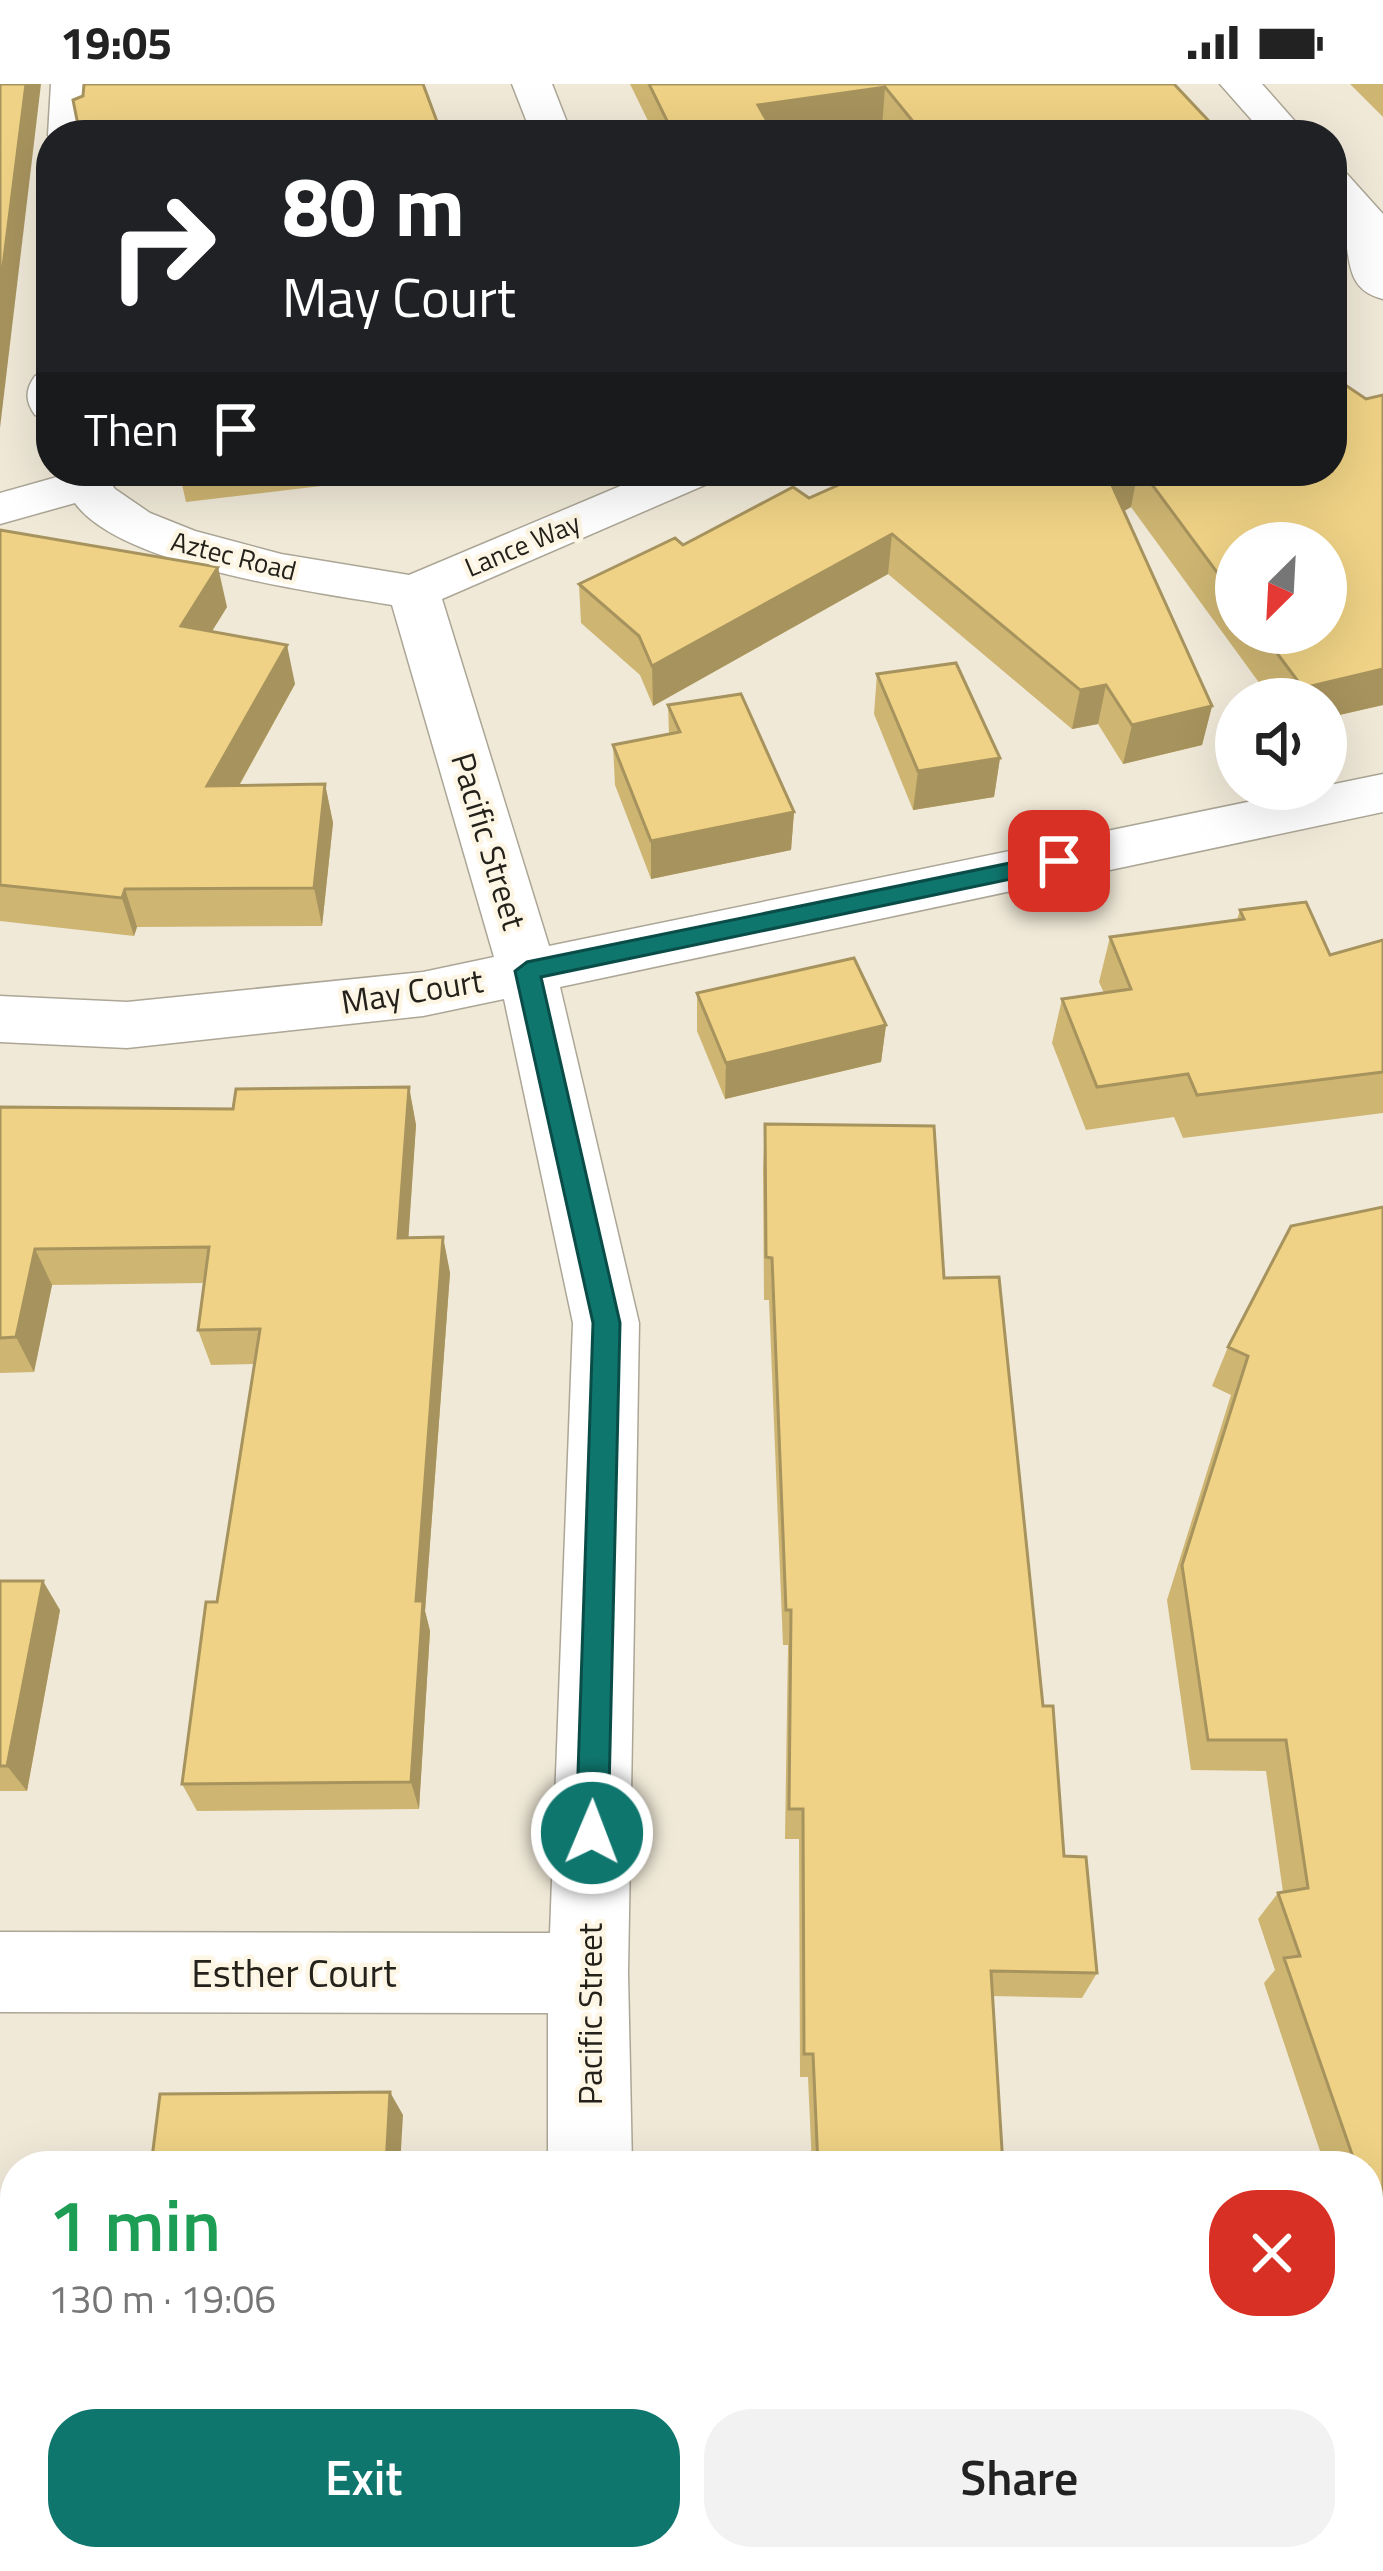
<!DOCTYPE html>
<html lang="en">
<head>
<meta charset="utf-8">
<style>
  body { margin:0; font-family:"Titillium Web",sans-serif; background:#f2f2f2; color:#222; height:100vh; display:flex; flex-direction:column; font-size:45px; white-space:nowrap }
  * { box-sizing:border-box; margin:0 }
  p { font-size:39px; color:#767676 }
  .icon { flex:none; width:66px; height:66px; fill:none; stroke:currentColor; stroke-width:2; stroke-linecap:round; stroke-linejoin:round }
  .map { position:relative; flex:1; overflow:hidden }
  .drawer { position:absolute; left:0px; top:2067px; width:1383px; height:420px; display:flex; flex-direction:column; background:#fff; border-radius:48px 48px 0 0; box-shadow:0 12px 48px #0002 }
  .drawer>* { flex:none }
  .top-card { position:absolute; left:36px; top:36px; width:1311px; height:366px; border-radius:48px; box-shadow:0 12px 48px #0002; background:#202124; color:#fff; overflow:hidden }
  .needle { width:78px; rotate:204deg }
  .controls { position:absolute; left:1215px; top:438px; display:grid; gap:24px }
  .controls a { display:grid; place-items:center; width:132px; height:132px; border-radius:50%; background:#fff; box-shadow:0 12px 48px #0002; font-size:60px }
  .pin { position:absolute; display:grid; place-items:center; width:102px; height:102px; color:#fff; margin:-51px; border-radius:24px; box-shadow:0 6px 18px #0006 }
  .me { position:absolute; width:132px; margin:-66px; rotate:1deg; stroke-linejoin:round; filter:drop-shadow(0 0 9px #0008) }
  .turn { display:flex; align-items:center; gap:42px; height:252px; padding:0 48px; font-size:54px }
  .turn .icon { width:156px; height:156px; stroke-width:2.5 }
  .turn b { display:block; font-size:84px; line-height:102px }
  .then { display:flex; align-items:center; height:114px; padding:0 48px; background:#0003; gap:24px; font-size:45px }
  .round { display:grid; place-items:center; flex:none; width:126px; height:126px; border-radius:48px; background:#f2f2f2 }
  .head { display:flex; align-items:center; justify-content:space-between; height:204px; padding:0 48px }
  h1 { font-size:72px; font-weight:600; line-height:90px; color:#1e9e55 }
  .cta { display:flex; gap:24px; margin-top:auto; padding:24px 48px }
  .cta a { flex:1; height:138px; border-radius:48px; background:#0f766e; color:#fff; font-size:48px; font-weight:600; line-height:138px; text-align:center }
  .cta a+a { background:#f2f2f2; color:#222 }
  .status { display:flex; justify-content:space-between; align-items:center; height:84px; padding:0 60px; background:#fff; direction:ltr }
  .status svg { height:33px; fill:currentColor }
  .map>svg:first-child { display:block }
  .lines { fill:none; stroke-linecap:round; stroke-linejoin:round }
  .street-casing { stroke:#aca696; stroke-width:3 }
  .street { fill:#fff; fill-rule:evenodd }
  .wall { fill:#ceb572; fill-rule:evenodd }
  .shaded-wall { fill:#a7935d }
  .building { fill:#efd285; stroke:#a7935d; stroke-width:3 }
  .route { fill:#0f766e; stroke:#0a4d48; stroke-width:3 }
  .labels { text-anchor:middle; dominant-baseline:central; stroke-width:9; stroke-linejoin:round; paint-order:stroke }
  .far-street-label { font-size:27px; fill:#24211b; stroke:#fdf6e5 }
  .street-label { font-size:33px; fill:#24211b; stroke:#fdf6e5 }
  .near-street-label { font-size:39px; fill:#24211b; stroke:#fdf6e5 }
</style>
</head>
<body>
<div class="status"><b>19:05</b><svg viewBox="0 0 49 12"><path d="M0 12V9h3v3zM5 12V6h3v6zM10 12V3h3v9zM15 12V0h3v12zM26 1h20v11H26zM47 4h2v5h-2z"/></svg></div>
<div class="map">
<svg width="1383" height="2487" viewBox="0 0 1383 2487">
  <rect width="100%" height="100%" fill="#f0e9d8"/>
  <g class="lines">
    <defs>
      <g id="street">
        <path d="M 51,0 L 91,0 L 88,51 L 51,51 L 51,56 L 48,51 Z"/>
        <path d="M 512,0 L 552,0 L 572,51 L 532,51 Z"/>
        <path d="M 1220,0 L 1262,0 L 1307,51 L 1265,51 Z"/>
        <path d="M 1332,86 L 1347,90 L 1383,130 L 1383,215 C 1333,203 1359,153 1332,124 Z"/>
        <path d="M 51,288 L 51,335 L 35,331 C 25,317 25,306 35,292 Z"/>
        <path d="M 53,387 L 102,387 L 115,405 L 150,429 L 195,447 L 281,470 L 409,491 L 656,387 L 721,387 L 714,397 L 442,515 L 549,862 L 1383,690 L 1383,728 L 560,903 L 639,1239 L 628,1889 L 632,2082 L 548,2082 L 548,1929 L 0,1928 L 0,1848 L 550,1849 L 573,1239 L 504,915 L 423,932 L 127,964 L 0,958 L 0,912 L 127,918 L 423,888 L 494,873 L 392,521 C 316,508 121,483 75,419 L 0,440 L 0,409 L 57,393 Z"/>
        <rect x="549" y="2472" width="92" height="15"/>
      </g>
    </defs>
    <use href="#street" class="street-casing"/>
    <use href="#street" class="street"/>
  </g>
  <g class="wall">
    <path d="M 630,0 L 1174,0 L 1222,51 L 889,51 L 882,43 L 823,51 L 655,51 Z"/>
    <path d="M 1350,0 L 1383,0 L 1383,33 Z"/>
    <path d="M 1383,311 L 1383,621 L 1326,634 L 1326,615 L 1271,615 L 1131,423 L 1124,427 L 1212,622 L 1202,661 L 1123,680 L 1098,640 L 1072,645 L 888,490 L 653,622 L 640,591 L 581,539 L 579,500 L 809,414 L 870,387 L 1332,387 L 1366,315 ZM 1236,459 L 1326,549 L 1236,549 Z"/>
    <path d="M 179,387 L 389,387 L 337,396 L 338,400 L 186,418 Z"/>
    <path d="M 0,446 L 227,523 L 212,547 L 295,600 L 239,702 L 325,700 L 333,739 L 322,842 L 137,843 L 134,852 L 0,837 Z"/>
    <path d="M 877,590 L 1000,674 L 994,713 L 913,726 L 874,630 Z"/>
    <path d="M 668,621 L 794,728 L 791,766 L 651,795 L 615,701 L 613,661 L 669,650 Z"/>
    <path d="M 1240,826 L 1330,871 L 1383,856 L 1383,1029 L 1183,1054 L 1174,1033 L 1086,1046 L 1052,959 L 1062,915 L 1104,909 L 1099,898 L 1110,853 L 1237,836 Z"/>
    <path d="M 697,909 L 886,941 L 881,978 L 725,1015 L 697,947 Z"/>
    <path d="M 409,1003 L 416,1041 L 408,1154 L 443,1153 L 450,1189 L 425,1527 L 430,1547 L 419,1725 L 197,1727 L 182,1700 L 217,1518 L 254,1280 L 211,1281 L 198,1246 L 204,1199 L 52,1201 L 34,1288 L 0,1289 L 0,1023 L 233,1025 Z"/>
    <path d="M 765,1040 L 944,1194 L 1043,1622 L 1064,1772 L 1097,1889 L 1082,1914 L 992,1912 L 1003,2082 L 812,2082 L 808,1993 L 800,1993 L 799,1755 L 785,1755 L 788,1561 L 783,1561 L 769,1216 L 764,1216 L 763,1085 Z"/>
    <path d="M 1383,1123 L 1383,2276 L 1368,2280 L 1368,2082 L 1325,2082 L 1264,1899 L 1275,1886 L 1258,1835 L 1278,1809 L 1283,1808 L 1266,1687 L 1191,1686 L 1167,1516 L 1231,1311 L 1212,1302 L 1228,1263 Z"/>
    <path d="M 0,1497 L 60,1526 L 27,1707 L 0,1707 Z"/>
    <rect x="0" y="2135" width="15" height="136"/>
    <path d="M 828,2472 L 1096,2472 L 1097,2487 L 828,2487 Z"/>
  </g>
  <g class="shaded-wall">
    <path d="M 26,0 L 41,0 L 0,344 L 0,206 Z"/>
    <path d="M 885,3 L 882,43 L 823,51 L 757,51 L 758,21 Z"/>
    <path d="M 336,387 L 389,387 L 337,396 Z"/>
    <path d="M 1132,387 L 1138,387 L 1131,423 L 1104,438 L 1111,399 Z"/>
    <path d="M 892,450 L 888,490 L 653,622 L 652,582 Z"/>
    <path d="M 218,483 L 227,523 L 191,581 L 181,542 Z"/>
    <path d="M 287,561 L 295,600 L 217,741 L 207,702 Z"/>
    <path d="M 1383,585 L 1383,621 L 1326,634 L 1326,615 L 1299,615 L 1303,604 Z"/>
    <path d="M 1106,601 L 1098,640 L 1072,645 L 1080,606 Z"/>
    <path d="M 1212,622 L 1202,661 L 1123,680 L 1132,641 Z"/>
    <path d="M 1000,674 L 994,713 L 913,726 L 918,687 Z"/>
    <path d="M 325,700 L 333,739 L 322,842 L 314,804 Z"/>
    <path d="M 794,728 L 791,766 L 651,795 L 651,757 Z"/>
    <path d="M 125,805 L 137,843 L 134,852 L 122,814 Z"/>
    <path d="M 886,941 L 881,978 L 725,1015 L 726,979 Z"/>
    <path d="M 409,1003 L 416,1041 L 406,1190 L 398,1154 Z"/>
    <path d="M 443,1153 L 450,1189 L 425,1527 L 430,1547 L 419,1725 L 411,1698 L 416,1517 Z"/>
    <path d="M 35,1165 L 52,1201 L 34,1288 L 16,1253 Z"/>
    <path d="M 43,1497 L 60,1526 L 27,1707 L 7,1682 Z"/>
    <path d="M 390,2008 L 403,2031 L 400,2082 L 386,2082 Z"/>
    <path d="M 363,2472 L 379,2472 L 378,2487 L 362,2487 Z"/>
  </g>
  <g class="building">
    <path d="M 0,0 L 26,0 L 0,206 Z"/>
    <path d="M 84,0 L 423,0 L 442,51 L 80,51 L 73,16 L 83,12 Z"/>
    <path d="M 649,0 L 1174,0 L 1222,51 L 924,51 L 885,3 L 758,21 L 775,51 L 674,51 Z"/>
    <path d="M 1332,292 L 1366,315 L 1383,311 L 1383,585 L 1303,604 L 1262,549 L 1326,549 L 1326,459 L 1236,459 L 1236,514 L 1142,387 L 1332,387 Z"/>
    <path d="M 870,387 L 1132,387 L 1111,399 L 1212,622 L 1132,641 L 1106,601 L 1080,606 L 892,450 L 652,582 L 639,552 L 579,500 L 675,454 L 683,461 L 793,403 L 809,414 Z"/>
    <path d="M 0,446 L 218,483 L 181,542 L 287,561 L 207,702 L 325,700 L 314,804 L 125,805 L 122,814 L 0,801 Z"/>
    <path d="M 956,579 L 1000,674 L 918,687 L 877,590 Z"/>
    <path d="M 741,610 L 794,728 L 651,757 L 613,661 L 680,648 L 668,621 Z"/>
    <path d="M 1306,818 L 1330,871 L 1383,856 L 1383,988 L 1197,1011 L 1188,990 L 1097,1003 L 1062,915 L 1131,905 L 1110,853 L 1244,835 L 1240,826 Z"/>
    <path d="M 854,874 L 886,941 L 726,979 L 697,909 Z"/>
    <path d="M 409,1003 L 398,1154 L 443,1153 L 416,1517 L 423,1517 L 411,1698 L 182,1700 L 206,1518 L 217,1518 L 260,1245 L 198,1246 L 209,1163 L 35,1165 L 16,1253 L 0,1254 L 0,1023 L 233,1025 L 236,1005 Z"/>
    <path d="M 765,1040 L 934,1042 L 944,1194 L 999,1193 L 1043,1622 L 1053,1622 L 1064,1772 L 1086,1773 L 1097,1889 L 991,1887 L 1003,2082 L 818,2082 L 813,1970 L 804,1970 L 803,1725 L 789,1725 L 791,1526 L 786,1526 L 772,1174 L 766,1173 Z"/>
    <path d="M 1383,1123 L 1383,2271 L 1368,2274 L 1368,2082 L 1342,2082 L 1355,2079 L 1284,1874 L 1300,1872 L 1278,1809 L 1308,1804 L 1286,1656 L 1208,1656 L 1182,1481 L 1248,1272 L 1228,1263 L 1291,1142 Z"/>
    <path d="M 0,1497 L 43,1497 L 7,1682 L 0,1682 Z"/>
    <path d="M 390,2008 L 386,2082 L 151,2082 L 160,2010 Z"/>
    <rect x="0" y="2135" width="15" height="122"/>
    <path d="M 98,2472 L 363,2472 L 362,2487 L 96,2487 Z"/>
    <path d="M 834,2472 L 1096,2472 L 1097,2487 L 834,2487 Z"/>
  </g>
  <path class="route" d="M 1059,769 L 1068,771 L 1068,783 L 541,893 L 620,1239 L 608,1749 L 603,1760 L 592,1765 L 581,1760 L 576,1749 L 593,1239 L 515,887 L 527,878 Z"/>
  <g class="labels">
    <g class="far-street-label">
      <text transform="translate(522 460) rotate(-23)">Lance Way</text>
      <text transform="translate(234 471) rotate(14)">Aztec Road</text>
    </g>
    <g class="street-label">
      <text transform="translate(489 757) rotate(73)">Pacific Street</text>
      <text transform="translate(412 907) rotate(-9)">May Court</text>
      <text transform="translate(590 1930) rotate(-90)">Pacific Street</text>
    </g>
    <g class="near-street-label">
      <text x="294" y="1888">Esther Court</text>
    </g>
  </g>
</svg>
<div class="controls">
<a><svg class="needle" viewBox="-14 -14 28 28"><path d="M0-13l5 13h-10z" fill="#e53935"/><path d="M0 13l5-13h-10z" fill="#767676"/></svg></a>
<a><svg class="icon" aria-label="sound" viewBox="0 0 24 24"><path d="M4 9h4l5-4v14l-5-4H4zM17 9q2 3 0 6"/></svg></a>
</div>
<div class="pin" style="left:1059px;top:777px;background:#d93025"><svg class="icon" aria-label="arrive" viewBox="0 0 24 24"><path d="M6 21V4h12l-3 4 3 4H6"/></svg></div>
<svg class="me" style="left:592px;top:1749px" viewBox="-20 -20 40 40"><circle r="17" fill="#0f766e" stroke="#fff" stroke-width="3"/><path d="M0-11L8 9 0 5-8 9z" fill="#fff"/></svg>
<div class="top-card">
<div class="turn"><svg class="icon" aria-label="right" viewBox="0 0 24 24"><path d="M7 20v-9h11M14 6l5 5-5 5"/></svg><div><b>80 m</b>May Court</div></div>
<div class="then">Then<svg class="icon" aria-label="arrive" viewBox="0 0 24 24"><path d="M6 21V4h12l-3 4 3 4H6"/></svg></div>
</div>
<section class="drawer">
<div class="head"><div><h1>1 min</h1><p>130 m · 19:06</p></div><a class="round" style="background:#d93025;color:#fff"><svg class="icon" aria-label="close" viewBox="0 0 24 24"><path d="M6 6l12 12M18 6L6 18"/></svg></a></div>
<div class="cta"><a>Exit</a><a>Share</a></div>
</section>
</div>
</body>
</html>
